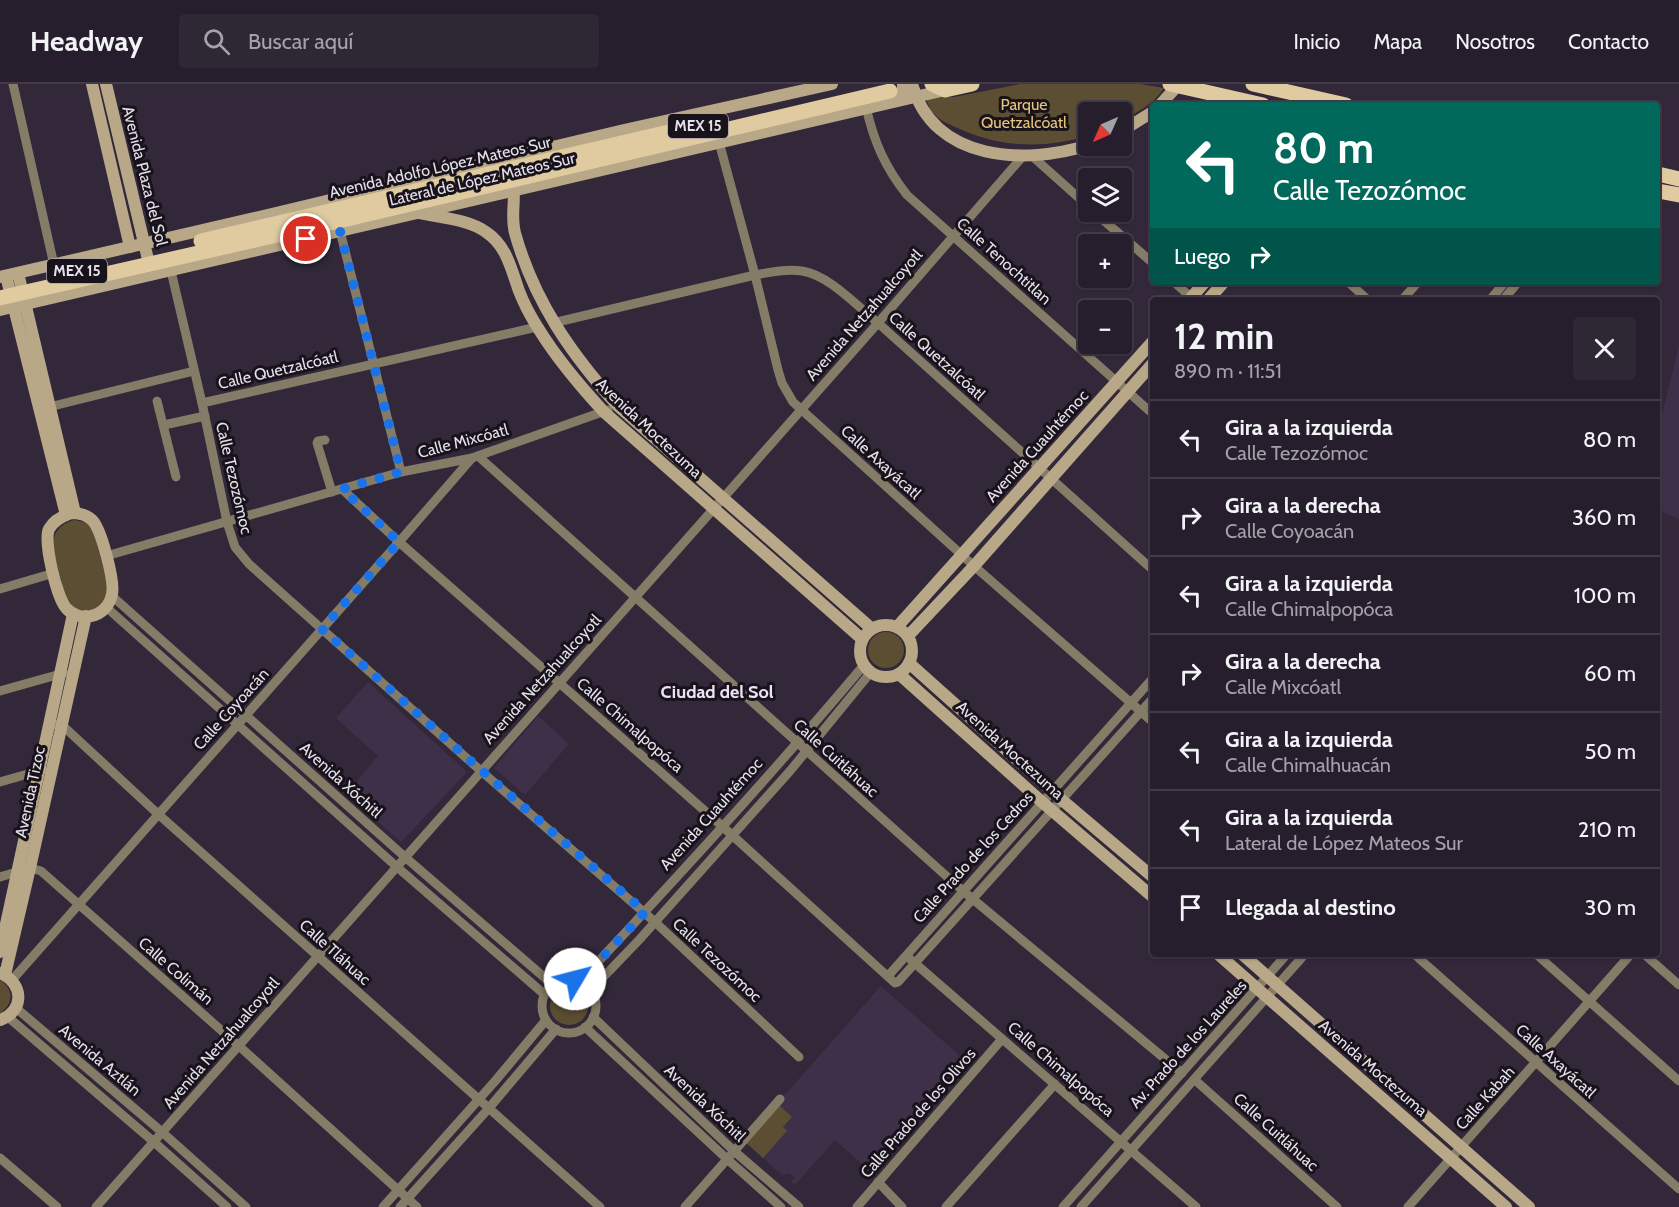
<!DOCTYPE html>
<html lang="es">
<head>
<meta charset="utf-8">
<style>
  body { margin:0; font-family:Cabin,sans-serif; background:#2e2734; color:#f1f3f6; height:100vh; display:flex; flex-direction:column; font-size:22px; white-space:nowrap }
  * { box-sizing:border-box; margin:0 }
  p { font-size:20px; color:#a4a2a9 }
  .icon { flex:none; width:33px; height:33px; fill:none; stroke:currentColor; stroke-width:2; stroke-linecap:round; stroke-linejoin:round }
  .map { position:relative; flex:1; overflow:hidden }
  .sheet { position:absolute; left:1150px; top:213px; width:510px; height:660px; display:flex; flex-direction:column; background:#261e2c; border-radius:6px; box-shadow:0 2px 4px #0004,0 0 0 2px #423c48 }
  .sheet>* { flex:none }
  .hud { position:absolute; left:1150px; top:18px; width:510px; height:183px; border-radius:6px; box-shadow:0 2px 4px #0004,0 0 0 2px #423c48; background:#00695c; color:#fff; overflow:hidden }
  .needle { width:39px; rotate:225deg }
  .controls { position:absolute; left:1078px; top:18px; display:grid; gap:12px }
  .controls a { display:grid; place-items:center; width:54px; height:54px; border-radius:6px; background:#261e2c; box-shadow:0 2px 4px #0004,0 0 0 2px #423c48; font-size:30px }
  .pin { position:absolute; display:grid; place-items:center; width:51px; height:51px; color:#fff; margin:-26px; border:3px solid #fff; border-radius:50%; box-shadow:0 2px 6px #0007 }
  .me { position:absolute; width:66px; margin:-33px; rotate:53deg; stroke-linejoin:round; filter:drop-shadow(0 0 4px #0008) }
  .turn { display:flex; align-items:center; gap:21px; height:126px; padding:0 24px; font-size:27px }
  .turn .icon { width:78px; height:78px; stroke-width:2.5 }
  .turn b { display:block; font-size:42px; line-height:51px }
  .then { display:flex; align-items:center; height:57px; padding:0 24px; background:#0003; gap:12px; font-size:22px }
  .round { display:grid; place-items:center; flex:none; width:63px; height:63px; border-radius:6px; background:#2e2734 }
  .headline { display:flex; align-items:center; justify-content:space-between; height:102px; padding:0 24px }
  h1 { font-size:36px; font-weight:700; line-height:45px }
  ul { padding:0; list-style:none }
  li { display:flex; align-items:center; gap:18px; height:78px; padding:0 24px; border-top:2px solid #423c48 }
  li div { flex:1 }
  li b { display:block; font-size:22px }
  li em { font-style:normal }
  header { display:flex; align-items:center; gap:36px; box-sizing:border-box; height:84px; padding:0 30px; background:#261e2c; border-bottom:2px solid #423c48 }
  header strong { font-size:28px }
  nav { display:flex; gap:33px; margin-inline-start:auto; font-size:21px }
  .search { width:420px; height:54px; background:#2e2734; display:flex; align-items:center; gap:15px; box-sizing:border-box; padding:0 21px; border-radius:6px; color:#a4a2a9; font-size:22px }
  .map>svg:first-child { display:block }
  .built { fill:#3e3048 }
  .green { fill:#5c4e32 }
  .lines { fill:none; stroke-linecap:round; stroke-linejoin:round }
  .street { stroke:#857c67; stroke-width:9 }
  .secondary { stroke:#b8a887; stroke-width:12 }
  .primary { stroke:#dfcb9f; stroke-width:15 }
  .route { stroke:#1a73e8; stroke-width:10; stroke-dasharray:0 18 }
  .labels { text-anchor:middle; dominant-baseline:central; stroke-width:6; stroke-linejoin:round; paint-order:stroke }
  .shield { fill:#18131b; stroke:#a8a2ad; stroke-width:1.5 }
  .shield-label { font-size:15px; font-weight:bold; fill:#e6e0ec }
  .park-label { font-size:16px; fill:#e7c479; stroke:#18131b }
  .street-label { font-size:16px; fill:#e6e0ec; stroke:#18131b }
  .neighbourhood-label { font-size:18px; font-weight:bold; fill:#ecdff6; stroke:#18131b }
</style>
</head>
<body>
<header>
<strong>Headway</strong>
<div class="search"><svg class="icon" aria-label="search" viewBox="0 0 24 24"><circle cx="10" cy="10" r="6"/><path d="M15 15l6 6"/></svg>Buscar aquí</div>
<nav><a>Inicio</a><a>Mapa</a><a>Nosotros</a><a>Contacto</a></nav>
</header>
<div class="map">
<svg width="1679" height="1123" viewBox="0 0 1679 1123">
  <rect width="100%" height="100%" fill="#32283a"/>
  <g class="built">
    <path d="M 1679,262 L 1679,435 L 1658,426 L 1658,347 Z"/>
    <path d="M 368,598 L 467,688 L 401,758 L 346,710 L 378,672 L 336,634 Z"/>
    <path d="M 538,632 L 569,660 L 525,711 L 494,684 Z"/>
    <path d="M 881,902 L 968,979 L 872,1089 L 835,1056 L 795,1101 L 791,1098 L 795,1094 L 790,1089 L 782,1091 L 744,1057 Z"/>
  </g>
  <g class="green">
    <path d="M 1020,0 L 1140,0 L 1164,4 C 1154,20 1137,28 1122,37 L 1122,28 L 1089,28 L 1089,52 C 1041,65 999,64 953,42 C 939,36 929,29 926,13 L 954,13 Z"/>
    <path d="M 74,436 L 88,439 L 94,448 L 109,507 C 100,526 94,528 74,526 L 66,517 L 53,464 C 52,449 60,440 74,436 Z"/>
    <circle cx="886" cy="566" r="18"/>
    <path d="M 0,896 C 14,905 14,920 0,929 Z"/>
    <circle cx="569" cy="922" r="19"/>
    <path d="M 778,1020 L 792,1033 L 783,1043 L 787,1047 L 763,1074 L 744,1057 Z"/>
  </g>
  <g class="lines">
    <g class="street">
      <path d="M 13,0 L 54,181"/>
      <path d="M 866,23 C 874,58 885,83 907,111 L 1154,331"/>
      <path d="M 719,58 L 755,191 L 778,286 L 782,299 L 793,318 L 974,482 L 1154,639"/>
      <path d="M 1032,72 L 1089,123"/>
      <path d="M 1094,128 L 1154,180"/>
      <path d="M 340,147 L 401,388"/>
      <path d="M 171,187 L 202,319 L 227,438 L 235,463 L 249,480 L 481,687 L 655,838 L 799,973"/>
      <path d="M 1174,198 L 1194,216"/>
      <path d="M 1348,198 L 1368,216"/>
      <path d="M 1402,216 L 1418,198"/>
      <path d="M 1490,216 L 1505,198"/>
      <path d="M 1503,216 L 1518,198"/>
      <path d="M 553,239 L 755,191 C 771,188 786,185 802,187 C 829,191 857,222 878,239 L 1154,487"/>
      <path d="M 157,317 L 176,393"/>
      <path d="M 202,319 L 537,243"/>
      <path d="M 49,323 L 194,287"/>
      <path d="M 164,341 L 205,332"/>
      <path d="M 325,356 L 318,357 L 317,359 L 332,408"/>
      <path d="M 478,372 L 963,807 L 1182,989"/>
      <path d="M 342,405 L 399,458 L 722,742 L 895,899 L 898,898 L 1154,613"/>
      <path d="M 106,472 L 401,388 L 472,374 L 608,326"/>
      <path d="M 0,505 L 54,489"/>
      <path d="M 112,512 L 405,773 L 552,900"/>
      <path d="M 106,523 L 397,783 L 544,910"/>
      <path d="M 0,607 L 64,589"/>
      <path d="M 49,640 L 62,641 L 158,730 L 600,1123"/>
      <path d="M 0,698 L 42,686"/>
      <path d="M 0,793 L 30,784 L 41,787 L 239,962 L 417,1123"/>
      <path d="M 1414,870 L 1679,1105"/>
      <path d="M 1536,870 L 1679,997"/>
      <path d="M 1644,870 L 1679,901"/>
      <path d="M 910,875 L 1196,1123"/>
      <path d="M 888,892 L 1154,593"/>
      <circle cx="569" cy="922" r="27"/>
      <path d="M 12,896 L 399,458 L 472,374"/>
      <path d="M 580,897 C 677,794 773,689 864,581"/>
      <path d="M 591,906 L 639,856 L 790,687 L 871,588"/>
      <path d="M 16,924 L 162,1048 L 246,1123"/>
      <path d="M 8,933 L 154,1058 L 227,1123"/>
      <path d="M 593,933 L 734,1067 L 799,1123"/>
      <path d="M 585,943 L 727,1075 L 781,1123"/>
      <path d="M 1195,996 L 1337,1123"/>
      <path d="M 0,1074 L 57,1123"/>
      <path d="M 878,1098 L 902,1123"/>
      <path d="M 96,1123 L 878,239 L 1023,72"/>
      <path d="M 383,1123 L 496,996 L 546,936"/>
      <path d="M 400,1123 L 489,1024 L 556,945"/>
      <path d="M 685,1123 L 780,1015"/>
      <path d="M 857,1123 L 1002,955"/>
      <path d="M 946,1123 L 1055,1000"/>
      <path d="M 1063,1123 L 1287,870"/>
      <path d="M 1081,1123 L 1305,870"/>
      <path d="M 1408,1123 L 1631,870"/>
    </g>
    <g class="secondary">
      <path d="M 92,0 L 130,163"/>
      <path d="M 106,0 L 151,188"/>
      <path d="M 912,0 C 934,78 1025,81 1089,61"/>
      <path d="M 899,16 L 903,9 L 903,0"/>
      <path d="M 1160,21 L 1179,0"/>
      <path d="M 1122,47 L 1154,27"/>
      <path d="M 512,98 C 517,114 510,130 515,149 C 534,217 571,270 618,322 L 871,544"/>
      <path d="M 419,129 C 441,134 468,135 486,148 C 507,162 511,185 519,207 C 524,220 531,233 538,244 C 557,275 580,302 604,328 L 862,555"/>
      <path d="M 18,189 L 75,429"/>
      <path d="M 6,192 L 66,431"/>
      <path d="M 0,193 L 259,133 L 624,46 L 832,0"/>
      <path d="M 1189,216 L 1205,198"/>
      <path d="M 1208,216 L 1224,198"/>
      <path d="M 0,226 L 945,6"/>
      <path d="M 71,429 C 79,429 86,430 92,436 C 101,444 115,498 112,510 C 110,521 102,530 91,532 C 82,534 72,531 66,524 C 57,514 43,457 49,445 C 54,436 62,432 71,429 Z"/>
      <circle cx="886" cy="567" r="26"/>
      <path d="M 897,543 L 1154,256"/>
      <path d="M 908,552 L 974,482 L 1154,278"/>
      <path d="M 909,579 L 1062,716 L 1154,794"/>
      <path d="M 899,590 L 1042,718 L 1154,814"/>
      <path d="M 0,868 L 73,530"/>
      <path d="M 1218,870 L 1506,1123"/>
      <path d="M 1242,870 L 1529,1123"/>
      <path d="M 0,889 C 24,899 25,927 0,936"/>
      <path d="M 5,891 L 30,784 L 86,532"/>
    </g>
    <g class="primary">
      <path d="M 932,0 L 945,6 L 972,0"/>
      <path d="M 1170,0 L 1263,21"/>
      <path d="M 1253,0 L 1346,21"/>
      <path d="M 1658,90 L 1679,95"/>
      <path d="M 1658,107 L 1679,111"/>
      <path d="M 201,157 L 686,44"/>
      <path d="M 0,214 L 326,140 L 890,7"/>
    </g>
  </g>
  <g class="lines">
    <path class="route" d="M 306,155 L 340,147 L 401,388 L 342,405 L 399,458 L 322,545 L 482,687 L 645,828 L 580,897 L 575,895"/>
  </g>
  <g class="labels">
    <g class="shield">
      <rect x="668" y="30" width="60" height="24" rx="4.5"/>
      <rect x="47" y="175" width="60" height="24" rx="4.5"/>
    </g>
    <g class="shield-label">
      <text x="698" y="42">MEX 15</text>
      <text x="77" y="187">MEX 15</text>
    </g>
    <g class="park-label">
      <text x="1024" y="20">Parque<tspan x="1024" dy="18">Quetzalcóatl</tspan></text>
    </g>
    <g class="street-label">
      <text transform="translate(440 83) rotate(-13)">Avenida Adolfo López Mateos Sur</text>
      <text transform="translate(145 92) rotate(76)">Avenida Plaza del Sol</text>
      <text transform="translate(482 95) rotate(-13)">Lateral de López Mateos Sur</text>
      <text transform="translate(1004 177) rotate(42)">Calle Tenochtitlan</text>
      <text transform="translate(864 231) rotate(-49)">Avenida Netzahualcoyotl</text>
      <text transform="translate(937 272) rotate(42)">Calle Quetzalcóatl</text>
      <text transform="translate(278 286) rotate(-13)">Calle Quetzalcóatl</text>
      <text transform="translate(649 344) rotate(43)">Avenida Moctezuma</text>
      <text transform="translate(463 357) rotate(-15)">Calle Mixcóatl</text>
      <text transform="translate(1037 362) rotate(-48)">Avenida Cuauhtémoc</text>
      <text transform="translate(881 378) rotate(42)">Calle Axayácatl</text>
      <text transform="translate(234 394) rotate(77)">Calle Tezozómoc</text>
      <text transform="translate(542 595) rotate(-48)">Avenida Netzahualcoyotl</text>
      <text transform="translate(231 625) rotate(-48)">Calle Coyoacán</text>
      <text transform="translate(630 641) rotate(41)">Calle Chimalpopóca</text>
      <text transform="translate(1010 666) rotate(42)">Avenida Moctezuma</text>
      <text transform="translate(836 674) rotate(42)">Calle Cuitláhuac</text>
      <text transform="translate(341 696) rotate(42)">Avenida Xóchitl</text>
      <text transform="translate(30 708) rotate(-78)">Avenida Tizoc</text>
      <text transform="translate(711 730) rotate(-48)">Avenida Cuauhtémoc</text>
      <text transform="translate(973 773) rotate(-48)">Calle Prado de los Cedros</text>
      <text transform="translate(335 868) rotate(42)">Calle Tláhuac</text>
      <text transform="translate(717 876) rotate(43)">Calle Tezozómoc</text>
      <text transform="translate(176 887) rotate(41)">Calle Colimán</text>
      <text transform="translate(221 959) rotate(-49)">Avenida Netzahualcoyotl</text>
      <text transform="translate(1188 960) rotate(-48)">Av. Prado de los Laureles</text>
      <text transform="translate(100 976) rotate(40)">Avenida Aztlán</text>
      <text transform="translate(1556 977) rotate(42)">Calle Axayácatl</text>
      <text transform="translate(1373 984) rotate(41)">Avenida Moctezuma</text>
      <text transform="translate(1061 985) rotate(41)">Calle Chimalpopóca</text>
      <text transform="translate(1485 1014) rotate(-48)">Calle Kabah</text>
      <text transform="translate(705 1019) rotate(43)">Avenida Xóchitl</text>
      <text transform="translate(918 1029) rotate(-49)">Calle Prado de los Olivos</text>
      <text transform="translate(1276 1048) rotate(42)">Calle Cuitláhuac</text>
    </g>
    <g class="neighbourhood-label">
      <text x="717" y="608">Ciudad del Sol</text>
    </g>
  </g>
</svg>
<div class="controls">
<a><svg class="needle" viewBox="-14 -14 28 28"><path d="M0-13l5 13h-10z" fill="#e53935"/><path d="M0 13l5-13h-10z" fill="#a4a2a9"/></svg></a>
<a><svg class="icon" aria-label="layers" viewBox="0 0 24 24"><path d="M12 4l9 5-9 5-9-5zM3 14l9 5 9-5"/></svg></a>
<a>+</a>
<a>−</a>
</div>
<div class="pin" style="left:306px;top:155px;background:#d93025"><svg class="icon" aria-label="arrive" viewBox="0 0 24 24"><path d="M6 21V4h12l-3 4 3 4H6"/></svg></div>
<svg class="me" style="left:575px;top:895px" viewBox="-20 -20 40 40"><circle r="19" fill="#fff"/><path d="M0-13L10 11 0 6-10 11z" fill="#1a73e8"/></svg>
<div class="hud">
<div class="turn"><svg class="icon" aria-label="left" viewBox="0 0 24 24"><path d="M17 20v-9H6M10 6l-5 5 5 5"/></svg><div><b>80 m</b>Calle Tezozómoc</div></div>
<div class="then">Luego<svg class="icon" aria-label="right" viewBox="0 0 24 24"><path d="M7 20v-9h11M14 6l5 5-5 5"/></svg></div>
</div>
<section class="sheet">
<div class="headline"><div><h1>12 min</h1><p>890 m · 11:51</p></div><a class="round"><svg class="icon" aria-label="close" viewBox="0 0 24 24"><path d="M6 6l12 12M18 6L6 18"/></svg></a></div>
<ul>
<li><svg class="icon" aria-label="left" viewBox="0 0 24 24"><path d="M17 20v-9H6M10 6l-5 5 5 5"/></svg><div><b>Gira a la izquierda</b><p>Calle Tezozómoc</p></div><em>80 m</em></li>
<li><svg class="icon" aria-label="right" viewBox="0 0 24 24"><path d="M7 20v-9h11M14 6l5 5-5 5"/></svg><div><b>Gira a la derecha</b><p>Calle Coyoacán</p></div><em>360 m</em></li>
<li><svg class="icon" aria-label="left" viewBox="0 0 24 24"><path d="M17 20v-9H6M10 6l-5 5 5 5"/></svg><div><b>Gira a la izquierda</b><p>Calle Chimalpopóca</p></div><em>100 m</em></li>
<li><svg class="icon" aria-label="right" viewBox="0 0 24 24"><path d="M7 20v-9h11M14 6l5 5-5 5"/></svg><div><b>Gira a la derecha</b><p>Calle Mixcóatl</p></div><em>60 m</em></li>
<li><svg class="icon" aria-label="left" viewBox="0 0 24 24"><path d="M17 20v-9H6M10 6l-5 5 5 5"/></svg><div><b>Gira a la izquierda</b><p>Calle Chimalhuacán</p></div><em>50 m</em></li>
<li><svg class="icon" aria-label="left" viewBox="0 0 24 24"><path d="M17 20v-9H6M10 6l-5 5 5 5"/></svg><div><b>Gira a la izquierda</b><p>Lateral de López Mateos Sur</p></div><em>210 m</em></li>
<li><svg class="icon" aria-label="arrive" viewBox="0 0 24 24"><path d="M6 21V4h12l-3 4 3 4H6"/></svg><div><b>Llegada al destino</b></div><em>30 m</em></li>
</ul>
</section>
</div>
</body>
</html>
